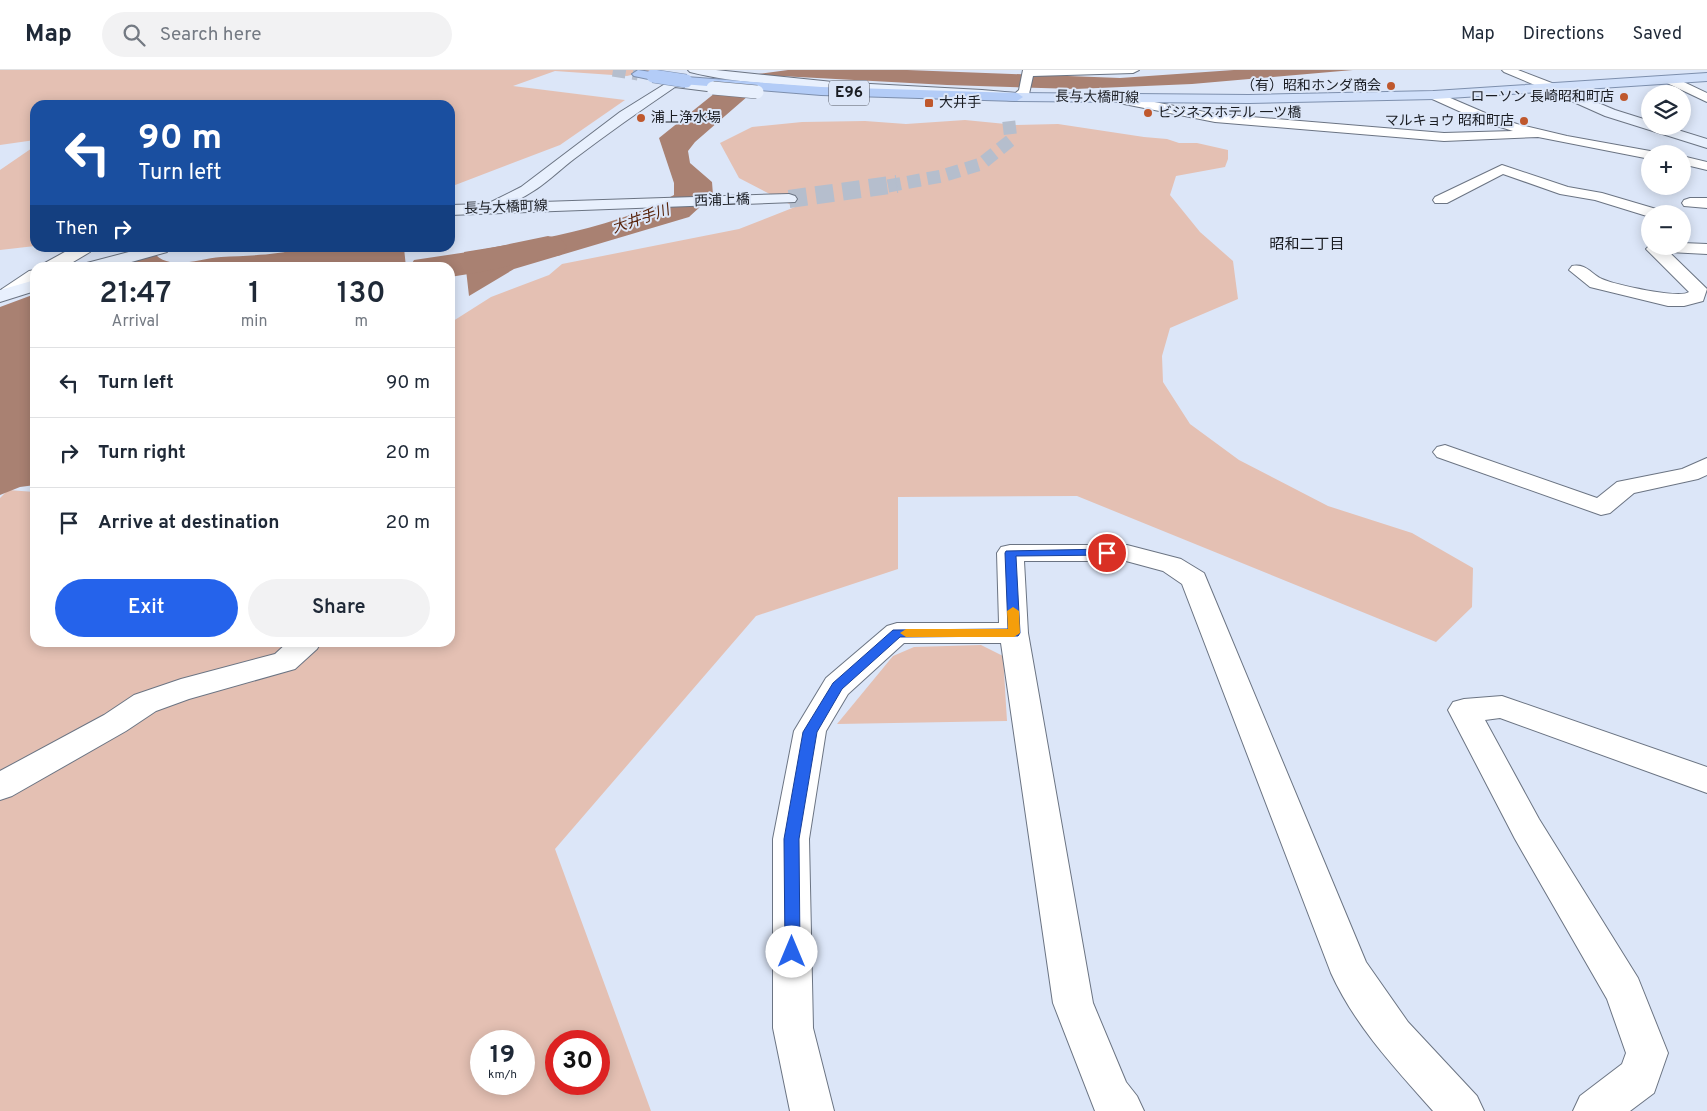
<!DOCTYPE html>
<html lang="en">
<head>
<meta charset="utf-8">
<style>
  body { margin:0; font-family:Overpass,"Noto Sans JP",sans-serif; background:#f2f2f3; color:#1f2937; height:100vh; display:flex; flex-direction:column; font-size:19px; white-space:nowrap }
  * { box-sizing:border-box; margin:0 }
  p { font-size:16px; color:#747a83 }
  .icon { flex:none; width:28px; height:28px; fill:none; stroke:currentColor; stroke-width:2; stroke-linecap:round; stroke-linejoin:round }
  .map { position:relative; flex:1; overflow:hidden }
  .drawer { position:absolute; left:30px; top:192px; width:425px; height:385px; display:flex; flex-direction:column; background:#fff; border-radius:15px; box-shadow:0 2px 12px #0003 }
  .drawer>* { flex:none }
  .guide { position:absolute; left:30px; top:30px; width:425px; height:152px; border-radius:15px; box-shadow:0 2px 12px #0003; background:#1a4fa0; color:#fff; overflow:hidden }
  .buttons { position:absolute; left:1641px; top:15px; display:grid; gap:10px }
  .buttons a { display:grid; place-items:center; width:50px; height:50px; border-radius:50%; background:#fff; box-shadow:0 2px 12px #0003; font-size:25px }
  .speed { position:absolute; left:470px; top:960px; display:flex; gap:10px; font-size:25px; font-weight:700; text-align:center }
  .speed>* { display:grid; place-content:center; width:65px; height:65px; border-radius:50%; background:#fff; box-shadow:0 2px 12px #0003; line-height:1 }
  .speed small { font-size:12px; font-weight:400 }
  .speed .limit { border:8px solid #d22; background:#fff; color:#111 }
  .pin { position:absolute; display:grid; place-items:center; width:42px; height:42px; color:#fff; margin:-21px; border:2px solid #fff; border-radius:50%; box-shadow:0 1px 5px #0007 }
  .me { position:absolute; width:55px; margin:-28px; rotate:0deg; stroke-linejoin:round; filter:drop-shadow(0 0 4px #0008) }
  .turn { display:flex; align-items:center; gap:18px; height:105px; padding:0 25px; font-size:22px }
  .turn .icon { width:65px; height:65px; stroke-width:2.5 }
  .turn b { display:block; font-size:35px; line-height:42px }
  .then { display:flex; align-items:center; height:48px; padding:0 25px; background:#0003; gap:10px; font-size:19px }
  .eta { display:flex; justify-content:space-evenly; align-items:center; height:85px; text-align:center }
  .eta b { font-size:30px; font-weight:600; line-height:35px }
  .button { display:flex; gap:10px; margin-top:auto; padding:10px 25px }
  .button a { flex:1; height:58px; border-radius:30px; background:#2563eb; color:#fff; font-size:20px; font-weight:600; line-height:58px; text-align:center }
  .button a+a { background:#f2f2f3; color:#1f2937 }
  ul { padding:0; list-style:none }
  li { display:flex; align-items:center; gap:15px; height:70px; padding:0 25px; border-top:1px solid #e0e1e3 }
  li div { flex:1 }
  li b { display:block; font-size:19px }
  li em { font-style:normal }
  header { display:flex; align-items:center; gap:30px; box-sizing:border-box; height:70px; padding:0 25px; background:#fff; border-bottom:1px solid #e0e1e3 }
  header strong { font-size:24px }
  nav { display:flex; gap:28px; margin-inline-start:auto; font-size:18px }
  .search { width:350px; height:45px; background:#f2f2f3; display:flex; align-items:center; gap:12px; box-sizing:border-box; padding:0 18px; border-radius:28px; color:#747a83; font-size:19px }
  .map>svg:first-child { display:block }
  .green { fill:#e4c0b3; fill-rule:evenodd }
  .water { fill:#a98172 }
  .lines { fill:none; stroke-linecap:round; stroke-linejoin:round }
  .river { fill:#a98172; fill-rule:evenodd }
  .secondary-tunnel-far1 { stroke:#b5becd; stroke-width:13; stroke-dasharray:13 7; stroke-linecap:butt }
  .secondary-tunnel { stroke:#b5becd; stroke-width:18; stroke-dasharray:18 9; stroke-linecap:butt }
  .highway-tunnel { stroke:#b5becd; stroke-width:13; stroke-dasharray:13 7; stroke-linecap:butt }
  .street-casing { stroke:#6b7483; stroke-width:2 }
  .secondary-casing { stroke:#6b7483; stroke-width:2 }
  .primary-casing { stroke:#7d8fad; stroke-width:2 }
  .highway-casing { stroke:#7d8fad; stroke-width:2 }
  .street { fill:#fff; fill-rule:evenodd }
  .secondary { fill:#e8f0fd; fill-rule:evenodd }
  .primary { fill:#d1e0fa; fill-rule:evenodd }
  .highway { fill:#b3ccf7; fill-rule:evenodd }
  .secondary-bridge-casing { stroke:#6b7483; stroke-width:14; stroke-linecap:butt }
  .highway-bridge-casing { stroke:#7d8fad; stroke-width:14; stroke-linecap:butt }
  .secondary-bridge { stroke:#e8f0fd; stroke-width:13 }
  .highway-bridge { stroke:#b3ccf7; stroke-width:13 }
  .route { fill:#2563eb; stroke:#184099 }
  .slow { fill:#f59e0b }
  .poi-dot { fill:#bf582d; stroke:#dce6f8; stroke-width:2 }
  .labels { text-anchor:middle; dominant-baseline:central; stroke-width:4; stroke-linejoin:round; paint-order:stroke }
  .far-poi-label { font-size:14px; fill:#1a1d23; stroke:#dce6f8; text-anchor:end }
  .far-street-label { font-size:14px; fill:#1a1d23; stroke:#dce6f8 }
  .shield { fill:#dce6f8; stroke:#545963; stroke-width:1 }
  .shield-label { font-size:15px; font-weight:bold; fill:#1a1d23 }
  .far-water-label { font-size:15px; font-style:italic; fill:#58240d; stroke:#dce6f8 }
  .far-neighbourhood-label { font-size:15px; fill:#1a1d23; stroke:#dce6f8 }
</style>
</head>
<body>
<header>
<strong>Map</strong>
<div class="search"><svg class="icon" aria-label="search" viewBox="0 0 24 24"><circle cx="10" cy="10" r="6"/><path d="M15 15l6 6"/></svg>Search here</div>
<nav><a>Map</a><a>Directions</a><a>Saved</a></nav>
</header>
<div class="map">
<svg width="1707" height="1041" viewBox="0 0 1707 1041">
  <rect width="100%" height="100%" fill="#dce6f8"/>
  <g class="green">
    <path d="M 0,0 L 652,0 L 627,6 L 555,1 L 513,16 L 625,30 L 560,75 L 450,117 L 450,35 L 35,35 L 35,70 L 0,75 Z"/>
    <path d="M 965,50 L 1016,55 L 1058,54 L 1144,67 L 1167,69 L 1179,73 L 1197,73 L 1228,80 L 1228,89 L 1225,97 L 1176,106 L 1170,125 L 1200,162 L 1233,191 L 1238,229 L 1170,258 L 1162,286 L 1163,312 L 1190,354 L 1239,390 L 1328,436 L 1412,463 L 1473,498 L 1472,537 L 1436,572 L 1077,426 L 898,427 L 898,499 L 756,546 L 555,779 L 651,1041 L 0,1041 L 0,428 L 8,420 L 35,422 L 35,572 L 450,572 L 450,253 L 491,227 L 549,205 L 562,194 L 739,159 L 795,137 L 739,108 L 720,73 L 752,57 L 802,52 L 865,51 L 906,54 ZM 481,971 L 524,971 L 524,1014 L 481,1014 ZM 556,971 L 599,971 L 599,1014 L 556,1014 Z"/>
    <path d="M 35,76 L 35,176 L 0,180 L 0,100 Z"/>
    <path d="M 981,575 L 1003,586 L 1007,651 L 837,654 L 893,586 L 914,577 Z"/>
  </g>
  <g class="water">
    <path d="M 788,0 L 907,0 L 1120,8 L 1234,0 L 1353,0 L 1192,14 L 1075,19 L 947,15 L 780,6 L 748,26 L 695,72 L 688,81 L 690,93 L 712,112 L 713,125 L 689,147 L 514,199 L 469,226 L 464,182 C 522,173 581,163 636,143 C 649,138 662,131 674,125 L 674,113 L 659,68 L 715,23 L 751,5 Z"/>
    <path d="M 302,178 L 404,178 L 406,197 L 111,198 L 156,185 C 160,189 165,191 170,192 C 186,195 205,188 221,187 C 249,185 274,186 302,178 Z"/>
    <path d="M 35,224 L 35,415 L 20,417 L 0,425 L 0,237 Z"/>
  </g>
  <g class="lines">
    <path class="river" d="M 548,166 L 561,169 L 567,177 L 561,185 L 481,202 L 450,207 L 450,198 L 409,198 L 414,190 L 481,180 Z"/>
    <path class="secondary-tunnel-far1" d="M 888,116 L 942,106 L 981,94 L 1011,70 L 1008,45"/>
    <path class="secondary-tunnel" d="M 789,129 L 897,114"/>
    <path class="highway-tunnel" d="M 613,0 L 638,4"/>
    <defs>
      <g id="street">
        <path d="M 1023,0 L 1139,0 L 1133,3 L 1033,6 L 1029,24 L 1021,30 L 1013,30 L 1011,27 L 1019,20 Z"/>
        <path d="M 1502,0 L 1518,0 L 1557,15 L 1559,18 L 1553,22 L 1549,21 L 1504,2 Z"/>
        <path d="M 1671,6 L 1707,23 L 1707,32 L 1667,13 L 1665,10 Z"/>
        <path d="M 1434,21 L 1490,45 L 1517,54 L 1567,66 L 1650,81 L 1656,84 L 1650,84 L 1650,89 L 1538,67 L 1444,71 L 1215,52 L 1119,33 L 1113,29 L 1119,25 L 1215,44 L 1444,63 L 1513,61 L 1481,51 L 1430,28 L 1428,25 Z"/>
        <path d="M 1682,86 L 1707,92 L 1707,100 L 1682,94 Z"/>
        <path d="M 1502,95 L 1568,117 L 1602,123 L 1663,141 L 1665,144 L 1650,144 L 1650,147 L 1595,130 L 1560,124 L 1503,104 L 1447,133 L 1435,133 L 1433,130 L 1435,127 Z"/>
        <path d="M 1690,128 L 1707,128 L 1707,138 L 1684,136 L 1682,133 L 1684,130 Z"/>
        <path d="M 1682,173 L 1707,174 L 1707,184 L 1669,182 L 1707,219 L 1703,231 L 1684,236 L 1668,236 L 1590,217 L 1569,200 L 1572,196 C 1586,193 1591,204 1602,209 C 1615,215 1680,229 1689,222 L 1646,179 L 1650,175 L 1682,176 Z"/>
        <path d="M 72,178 L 93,178 L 90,182 L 63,198 L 41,198 L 43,194 Z"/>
        <path d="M 35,200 L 35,213 C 25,221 16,230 2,227 L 0,223 L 2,219 L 29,201 Z"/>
        <path d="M 1445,375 L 1597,428 L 1617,412 L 1682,399 L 1707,388 L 1707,405 L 1698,409 L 1634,423 L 1610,443 L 1601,445 L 1437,387 L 1433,382 L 1437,377 Z"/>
        <path d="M 1010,475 L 1127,475 L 1181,489 L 1204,503 L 1366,892 L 1408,952 L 1477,1026 L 1484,1041 L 1433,1041 C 1395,998 1355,956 1331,903 L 1182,514 L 1163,501 L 1126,491 L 1024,491 L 1028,563 L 1093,933 L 1126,1012 L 1137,1026 L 1144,1041 L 1095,1041 L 1053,933 L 1001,573 L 904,573 L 848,624 L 826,661 L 809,769 L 813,958 L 834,1041 L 790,1041 L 773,958 L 773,769 L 794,661 L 826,608 L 887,556 L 897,553 L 999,553 L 997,483 L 1001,477 Z"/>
        <path d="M 288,572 L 321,572 L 317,579 L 295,599 L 189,629 L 156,641 L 126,661 L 12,726 L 0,730 L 0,701 L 104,645 L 134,625 L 181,609 L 275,584 Z"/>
        <path d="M 1502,626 L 1707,697 L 1707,723 L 1500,648 L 1485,650 L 1539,749 L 1638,908 L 1668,983 L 1654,1023 L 1630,1041 L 1573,1041 L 1580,1026 L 1622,994 L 1626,983 L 1607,929 L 1515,769 L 1448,640 L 1453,632 L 1464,629 Z"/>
      </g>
      <g id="secondary">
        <path d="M 688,0 L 716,0 L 833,12 L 982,20 L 1016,23 L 1022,27 L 1016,31 C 935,21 854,22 773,14 C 745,12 717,9 690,2 Z"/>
        <path d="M 673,9 L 707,13 L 713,17 L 707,21 L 675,17 C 641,40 607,64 574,89 C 551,107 539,121 511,133 L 789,124 L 795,126 L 797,129 L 795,132 L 450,145 L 450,135 L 487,134 L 521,117 L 620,42 Z"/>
        <path d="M 1553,14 L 1615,40 L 1650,51 L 1650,56 L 1665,56 L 1707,69 L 1707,78 L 1605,46 L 1549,21 L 1547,18 Z"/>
        <path d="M 144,178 L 170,178 L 167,182 L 110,198 L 81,198 L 83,194 Z"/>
        <path d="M 35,210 L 35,221 L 0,232 L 0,220 Z"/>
      </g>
      <path id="primary" d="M 1707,3 L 1707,11 L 1434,29 L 1249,33 L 1017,31 L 1011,27 L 1017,23 L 1249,25 L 1434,21 Z"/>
      <g id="highway">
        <path d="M 638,0 L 657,3 L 659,6 L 653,10 L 634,6 L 632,4 Z"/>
        <path d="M 686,7 L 821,17 L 1017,23 L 1023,27 L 1017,31 L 821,25 L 682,14 L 680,11 L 682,8 Z"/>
      </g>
    </defs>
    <use href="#street" class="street-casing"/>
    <use href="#secondary" class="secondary-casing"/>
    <use href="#primary" class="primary-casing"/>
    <use href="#highway" class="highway-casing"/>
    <use href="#street" class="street"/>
    <use href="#secondary" class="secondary"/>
    <use href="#primary" class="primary"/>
    <use href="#highway" class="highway"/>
    <defs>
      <path id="secondary-bridge" d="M 713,18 L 757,22"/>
      <path id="highway-bridge" d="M 653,6 L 686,11"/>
    </defs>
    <use href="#secondary-bridge" class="secondary-bridge-casing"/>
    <use href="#highway-bridge" class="highway-bridge-casing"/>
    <use href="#secondary-bridge" class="secondary-bridge"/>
    <use href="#highway-bridge" class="highway-bridge"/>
  </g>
  <path class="route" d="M 1107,479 L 1113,483 L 1111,485 L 1016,486 L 1020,563 L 1018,566 L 900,567 L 842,619 L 817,662 L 799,769 L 800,882 L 798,887 L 792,890 L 787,887 L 785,882 L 784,769 L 803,662 L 833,613 L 893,560 L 1008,559 L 1005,483 L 1006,481 Z"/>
  <path class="slow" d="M 1013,537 L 1019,541 L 1020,563 L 1014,567 L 906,567 L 900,563 L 906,559 L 1008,559 L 1007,541 Z"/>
  <g class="poi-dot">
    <circle cx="1391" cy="16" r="5"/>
    <circle cx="1624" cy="27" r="5"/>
    <rect x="924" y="28" width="10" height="10" rx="2.5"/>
    <circle cx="1148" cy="43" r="5"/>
    <circle cx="641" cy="48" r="5"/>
    <circle cx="1524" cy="51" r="5"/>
  </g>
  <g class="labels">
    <g class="far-poi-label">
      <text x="1381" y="16">（有）昭和ホンダ商会</text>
      <text x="1614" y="27">ローソン 長崎昭和町店</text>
      <text x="939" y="33" text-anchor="start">大井手</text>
      <text x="1158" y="43" text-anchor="start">ビジネスホテル 一ツ橋</text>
      <text x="651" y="48" text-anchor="start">浦上浄水場</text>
      <text x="1514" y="51">マルキョウ 昭和町店</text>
    </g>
    <g class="far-street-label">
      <text transform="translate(1097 28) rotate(1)">長与大橋町線</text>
      <text transform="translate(722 131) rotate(-2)">西浦上橋</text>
      <text transform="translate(506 138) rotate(-2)">長与大橋町線</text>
    </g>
    <rect class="shield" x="829" y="10.5" width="40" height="25" rx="4"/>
    <g class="shield-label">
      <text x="849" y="23">E96</text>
    </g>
    <g class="far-water-label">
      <text transform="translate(641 150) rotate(-19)">大井手川</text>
    </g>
    <g class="far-neighbourhood-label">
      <text x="1307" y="175">昭和二丁目</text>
    </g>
  </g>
</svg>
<div class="buttons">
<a><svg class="icon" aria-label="layers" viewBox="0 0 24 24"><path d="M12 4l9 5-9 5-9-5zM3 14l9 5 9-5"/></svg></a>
<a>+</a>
<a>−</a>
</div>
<div class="speed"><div>19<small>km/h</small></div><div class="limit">30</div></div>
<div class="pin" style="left:1107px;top:483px;background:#d93025"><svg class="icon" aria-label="arrive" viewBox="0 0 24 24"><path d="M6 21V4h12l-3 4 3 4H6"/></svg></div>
<svg class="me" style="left:792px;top:882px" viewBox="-20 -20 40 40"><circle r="19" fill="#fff"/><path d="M0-13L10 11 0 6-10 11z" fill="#2563eb"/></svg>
<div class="guide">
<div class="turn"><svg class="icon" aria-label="left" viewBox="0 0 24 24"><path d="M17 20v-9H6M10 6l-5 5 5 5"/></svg><div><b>90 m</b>Turn left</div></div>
<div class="then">Then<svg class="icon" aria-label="right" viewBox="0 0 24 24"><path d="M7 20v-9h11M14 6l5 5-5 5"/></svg></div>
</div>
<section class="drawer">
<div class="eta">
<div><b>21:47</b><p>Arrival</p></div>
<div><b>1</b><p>min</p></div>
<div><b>130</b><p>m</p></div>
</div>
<ul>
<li><svg class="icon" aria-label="left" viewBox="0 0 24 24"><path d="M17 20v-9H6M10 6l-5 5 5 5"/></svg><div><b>Turn left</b></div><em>90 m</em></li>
<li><svg class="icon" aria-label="right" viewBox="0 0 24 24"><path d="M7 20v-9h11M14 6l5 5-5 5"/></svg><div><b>Turn right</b></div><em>20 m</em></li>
<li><svg class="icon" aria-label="arrive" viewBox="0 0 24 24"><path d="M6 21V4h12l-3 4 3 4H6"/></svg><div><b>Arrive at destination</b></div><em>20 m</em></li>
</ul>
<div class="button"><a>Exit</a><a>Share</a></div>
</section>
</div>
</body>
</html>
